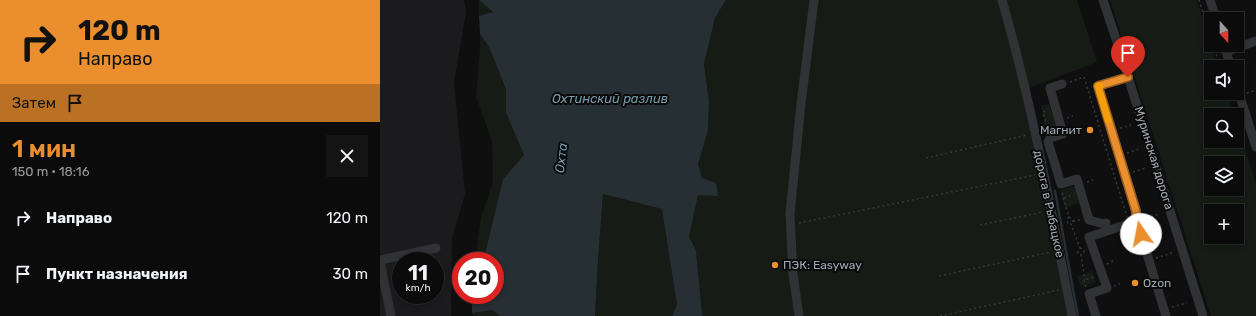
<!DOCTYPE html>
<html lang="ru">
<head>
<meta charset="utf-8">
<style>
  body { margin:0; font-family:Rubik,sans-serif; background:#141415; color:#f1f3f6; height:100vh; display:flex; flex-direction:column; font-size:15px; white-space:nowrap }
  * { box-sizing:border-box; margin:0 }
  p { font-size:13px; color:#9a9b9d }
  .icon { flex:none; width:22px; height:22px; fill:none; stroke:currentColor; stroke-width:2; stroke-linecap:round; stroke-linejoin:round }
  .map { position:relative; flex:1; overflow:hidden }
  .sheet { display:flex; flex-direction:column; background:#0b0b0c; width:380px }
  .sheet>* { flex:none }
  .hud { background:#ea8e2e; color:#111; overflow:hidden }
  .needle { width:26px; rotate:159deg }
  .buttons { position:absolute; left:824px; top:12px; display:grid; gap:8px }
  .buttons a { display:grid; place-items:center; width:40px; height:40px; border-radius:0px; background:#0b0b0c; box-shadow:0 2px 6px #0003,0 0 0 1px #2b2b2d; font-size:20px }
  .speed { position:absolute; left:12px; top:252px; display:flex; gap:8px; font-size:20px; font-weight:700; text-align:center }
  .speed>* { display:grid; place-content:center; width:52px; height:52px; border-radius:50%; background:#0b0b0c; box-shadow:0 2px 6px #0003,0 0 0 1px #2b2b2d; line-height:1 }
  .speed small { font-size:10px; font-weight:400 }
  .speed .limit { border:6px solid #d22; background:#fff; color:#111 }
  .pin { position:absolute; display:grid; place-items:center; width:34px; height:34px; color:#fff; margin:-41px -17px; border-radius:50% 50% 50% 0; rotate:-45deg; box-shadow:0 0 4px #0007 }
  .pin .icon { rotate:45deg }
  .me { position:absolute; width:44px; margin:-22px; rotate:348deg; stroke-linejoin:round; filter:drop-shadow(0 0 3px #0008) }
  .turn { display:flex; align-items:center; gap:14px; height:84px; padding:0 12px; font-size:18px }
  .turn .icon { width:52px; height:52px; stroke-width:2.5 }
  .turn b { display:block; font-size:28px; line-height:34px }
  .then { display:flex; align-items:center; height:38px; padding:0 12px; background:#0003; gap:8px; font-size:15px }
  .round { display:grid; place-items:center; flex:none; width:42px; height:42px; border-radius:0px; background:#141415 }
  .headline { display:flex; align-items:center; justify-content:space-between; height:68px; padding:0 12px }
  h1 { font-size:24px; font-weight:600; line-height:30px; color:#ea8e2e }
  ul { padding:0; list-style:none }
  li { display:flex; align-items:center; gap:12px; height:56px; padding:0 12px }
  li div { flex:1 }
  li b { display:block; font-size:15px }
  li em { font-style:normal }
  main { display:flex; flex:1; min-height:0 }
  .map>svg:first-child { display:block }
  .built { fill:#1b1b1d; fill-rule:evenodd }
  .green { fill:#161b16; fill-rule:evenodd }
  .water { fill:#262f33 }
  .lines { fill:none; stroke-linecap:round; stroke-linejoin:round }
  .stream { stroke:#262f33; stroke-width:2.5 }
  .path { stroke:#36393c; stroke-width:1.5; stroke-dasharray:2 3; stroke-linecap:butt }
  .minor { stroke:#303235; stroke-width:9 }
  .route-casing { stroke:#985c1e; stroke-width:10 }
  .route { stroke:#ea8e2e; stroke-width:7 }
  .slow { stroke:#f59e0b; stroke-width:7 }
  .poi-dot { fill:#ea8e2e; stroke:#0a0a0b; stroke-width:1.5 }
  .labels { text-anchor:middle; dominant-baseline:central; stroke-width:4; stroke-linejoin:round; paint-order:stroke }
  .poi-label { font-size:12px; fill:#a1a8b1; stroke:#0a0a0b; text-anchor:start }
  .street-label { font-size:12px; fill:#a1a8b1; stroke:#0a0a0b }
  .water-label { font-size:13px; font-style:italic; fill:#789bab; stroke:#0a0a0b }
</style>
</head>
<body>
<main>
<section class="sheet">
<div class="hud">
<div class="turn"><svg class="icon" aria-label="right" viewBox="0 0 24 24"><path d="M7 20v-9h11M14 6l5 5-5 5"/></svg><div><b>120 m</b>Направо</div></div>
<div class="then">Затем<svg class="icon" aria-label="arrive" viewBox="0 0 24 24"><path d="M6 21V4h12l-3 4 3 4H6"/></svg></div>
</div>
<div class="headline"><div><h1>1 мин</h1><p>150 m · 18:16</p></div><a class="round"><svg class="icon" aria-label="close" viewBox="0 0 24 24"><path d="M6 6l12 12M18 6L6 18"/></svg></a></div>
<ul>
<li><svg class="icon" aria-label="right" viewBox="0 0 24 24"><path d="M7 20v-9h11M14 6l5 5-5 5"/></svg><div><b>Направо</b></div><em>120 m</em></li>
<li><svg class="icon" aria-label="arrive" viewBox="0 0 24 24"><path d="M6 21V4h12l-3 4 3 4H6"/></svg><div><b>Пункт назначения</b></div><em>30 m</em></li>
</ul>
</section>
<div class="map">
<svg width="876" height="316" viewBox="0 0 876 316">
  <rect width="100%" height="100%" fill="#0f0f10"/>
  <path class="built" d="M 0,0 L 84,0 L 86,12 L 74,82 L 85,194 L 72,238 L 71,316 L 0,316 ZM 21,261 L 55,261 L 55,295 L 21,295 Z"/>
  <g class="green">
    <path d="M 99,0 L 114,12 L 99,16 Z"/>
    <path d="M 346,0 L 697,0 L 717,62 L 641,91 L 660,176 L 688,316 L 323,316 L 322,315 L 316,250 L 309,237 L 318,195 L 338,195 L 322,178 L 318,164 L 328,131 L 329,101 L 324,64 L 335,18 Z"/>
    <path d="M 730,0 L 817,0 L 838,67 L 831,67 L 831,93 L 847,93 L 854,115 L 831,115 L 831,141 L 857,141 L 857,125 L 876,183 L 876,316 L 831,316 ZM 831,163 L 857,163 L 857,189 L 831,189 ZM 831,211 L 857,211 L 857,237 L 831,237 Z"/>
    <path d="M 100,34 L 109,47 L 118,69 L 126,90 L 126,113 L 144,155 L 123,179 L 105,254 L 108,261 L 95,261 L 101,218 L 113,182 L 112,141 L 96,97 L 100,47 Z"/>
    <path d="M 669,104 L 678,132 L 667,135 L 661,106 Z"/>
    <path d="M 694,186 L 699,203 L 685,208 L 680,190 Z"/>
    <path d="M 223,194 L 282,209 L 297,305 L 292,316 L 215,316 L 218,260 Z"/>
    <path d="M 712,271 L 716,282 L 701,287 L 697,277 Z"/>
    <path d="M 112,310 L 120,316 L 93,316 L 92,313 Z"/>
  </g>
  <path class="water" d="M 99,0 L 346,0 L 335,18 L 324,64 L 329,101 L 328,131 L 318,164 L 322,178 L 336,183 L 338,196 L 318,195 L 309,237 L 316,250 L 322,314 L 323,316 L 292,316 L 297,305 L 282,209 L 223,194 L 218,260 L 215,316 L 120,316 L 112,310 L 92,313 L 92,300 L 99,295 L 115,295 L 115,261 L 108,261 L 105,254 L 123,179 L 144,155 L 126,113 L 126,90 L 118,69 L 109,47 L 100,34 L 99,16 L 113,12 Z"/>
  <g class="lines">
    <path class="stream" d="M 675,191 L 698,316"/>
    <g class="path">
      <path d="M 819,0 L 831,38"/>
      <path d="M 833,45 L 840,66 L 842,66"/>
      <path d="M 690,82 L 704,77 L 747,217"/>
      <path d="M 867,93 L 876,90"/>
      <path d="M 687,118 L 693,116"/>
      <path d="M 740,128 L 751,125"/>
      <path d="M 668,131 L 663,112 L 668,111"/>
      <path d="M 747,153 L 759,149"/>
      <path d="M 546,158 L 647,135"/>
      <path d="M 753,172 L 765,168"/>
      <path d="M 707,182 L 713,180"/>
      <path d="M 682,193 L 689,217 L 687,220 L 688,224 L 691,224 L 700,248 L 698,251 L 698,253 L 701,255 L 705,280"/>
      <path d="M 684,198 L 693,195"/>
      <path d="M 689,217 L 691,218 L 693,221 L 691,224"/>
      <path d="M 766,218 L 779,214"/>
      <path d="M 693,221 L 700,220"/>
      <path d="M 419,223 L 655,175"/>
      <path d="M 600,225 L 663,212"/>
      <path d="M 700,248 L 703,249 L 704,252 L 701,255"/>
      <path d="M 776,258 L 792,253"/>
      <path d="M 727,264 L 733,261"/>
      <path d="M 559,276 L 671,252"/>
      <path d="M 734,286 L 740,284"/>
      <path d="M 706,287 L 704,280 L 714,277"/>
      <path d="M 792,307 L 807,303"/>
      <path d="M 560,316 L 679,290"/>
    </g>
    <g class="minor">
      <path d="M 622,0 C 652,104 671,210 692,316"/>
      <path d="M 723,0 L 738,45 L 823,316"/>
      <path d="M 830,0 L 836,19"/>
      <path d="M 844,45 L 851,67"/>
      <path d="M 846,52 L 876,41"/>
      <path d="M 748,77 L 718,86 L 756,211 L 757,221 L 786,316"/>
      <path d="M 682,84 L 670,88 L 683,134 L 670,138 L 668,142 L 681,184 L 697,179 L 709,220 L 724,224 L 726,223"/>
      <path d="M 857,87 L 876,147"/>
      <path d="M 0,260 L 56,248"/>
      <path d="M 0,262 L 11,316"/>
      <path d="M 419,316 L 413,274 L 410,214 L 421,104 L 434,0"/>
      <path d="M 716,316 L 709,294 L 727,288 L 709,237 L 757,221"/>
    </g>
  </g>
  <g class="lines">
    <defs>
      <path id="route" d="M 748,77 L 718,86 L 756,211 L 756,221 L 761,234"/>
    </defs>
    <use href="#route" class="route-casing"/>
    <use href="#route" class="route"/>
    <path class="slow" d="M 720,86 L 718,86 L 728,120"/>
  </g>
  <g class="poi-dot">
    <circle cx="710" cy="130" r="4"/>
    <circle cx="395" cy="265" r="4"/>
    <circle cx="755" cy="283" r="4"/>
  </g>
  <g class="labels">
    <g class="poi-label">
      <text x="702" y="130" text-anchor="end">Магнит</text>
      <text x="403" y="265">ПЭК: Easyway</text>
      <text x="763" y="283">Ozon</text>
    </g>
    <g class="street-label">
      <text transform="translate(774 158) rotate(73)">Муринская дорога</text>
      <text transform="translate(669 204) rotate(78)">дорога в Рыбацкое</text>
    </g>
    <g class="water-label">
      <text x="230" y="98">Охтинский разлив</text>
      <text transform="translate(181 158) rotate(-83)">Охта</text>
    </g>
  </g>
</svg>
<div class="buttons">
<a><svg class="needle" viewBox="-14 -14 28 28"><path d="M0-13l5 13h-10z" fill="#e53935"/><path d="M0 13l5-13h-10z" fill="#9a9b9d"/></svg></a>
<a><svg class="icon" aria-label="sound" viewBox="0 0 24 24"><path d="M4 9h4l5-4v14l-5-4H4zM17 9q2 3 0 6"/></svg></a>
<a><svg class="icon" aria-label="search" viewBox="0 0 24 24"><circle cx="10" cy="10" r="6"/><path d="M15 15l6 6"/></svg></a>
<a><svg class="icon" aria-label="layers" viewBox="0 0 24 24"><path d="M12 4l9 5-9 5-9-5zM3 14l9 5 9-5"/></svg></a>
<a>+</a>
</div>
<div class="speed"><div>11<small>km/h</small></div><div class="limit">20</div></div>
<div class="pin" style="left:748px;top:77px;background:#d93025"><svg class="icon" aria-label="arrive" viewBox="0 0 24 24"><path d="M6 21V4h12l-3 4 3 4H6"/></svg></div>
<svg class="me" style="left:761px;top:234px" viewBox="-20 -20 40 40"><circle r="19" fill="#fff"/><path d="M0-13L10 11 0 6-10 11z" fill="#ea8e2e"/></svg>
</div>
</main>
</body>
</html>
